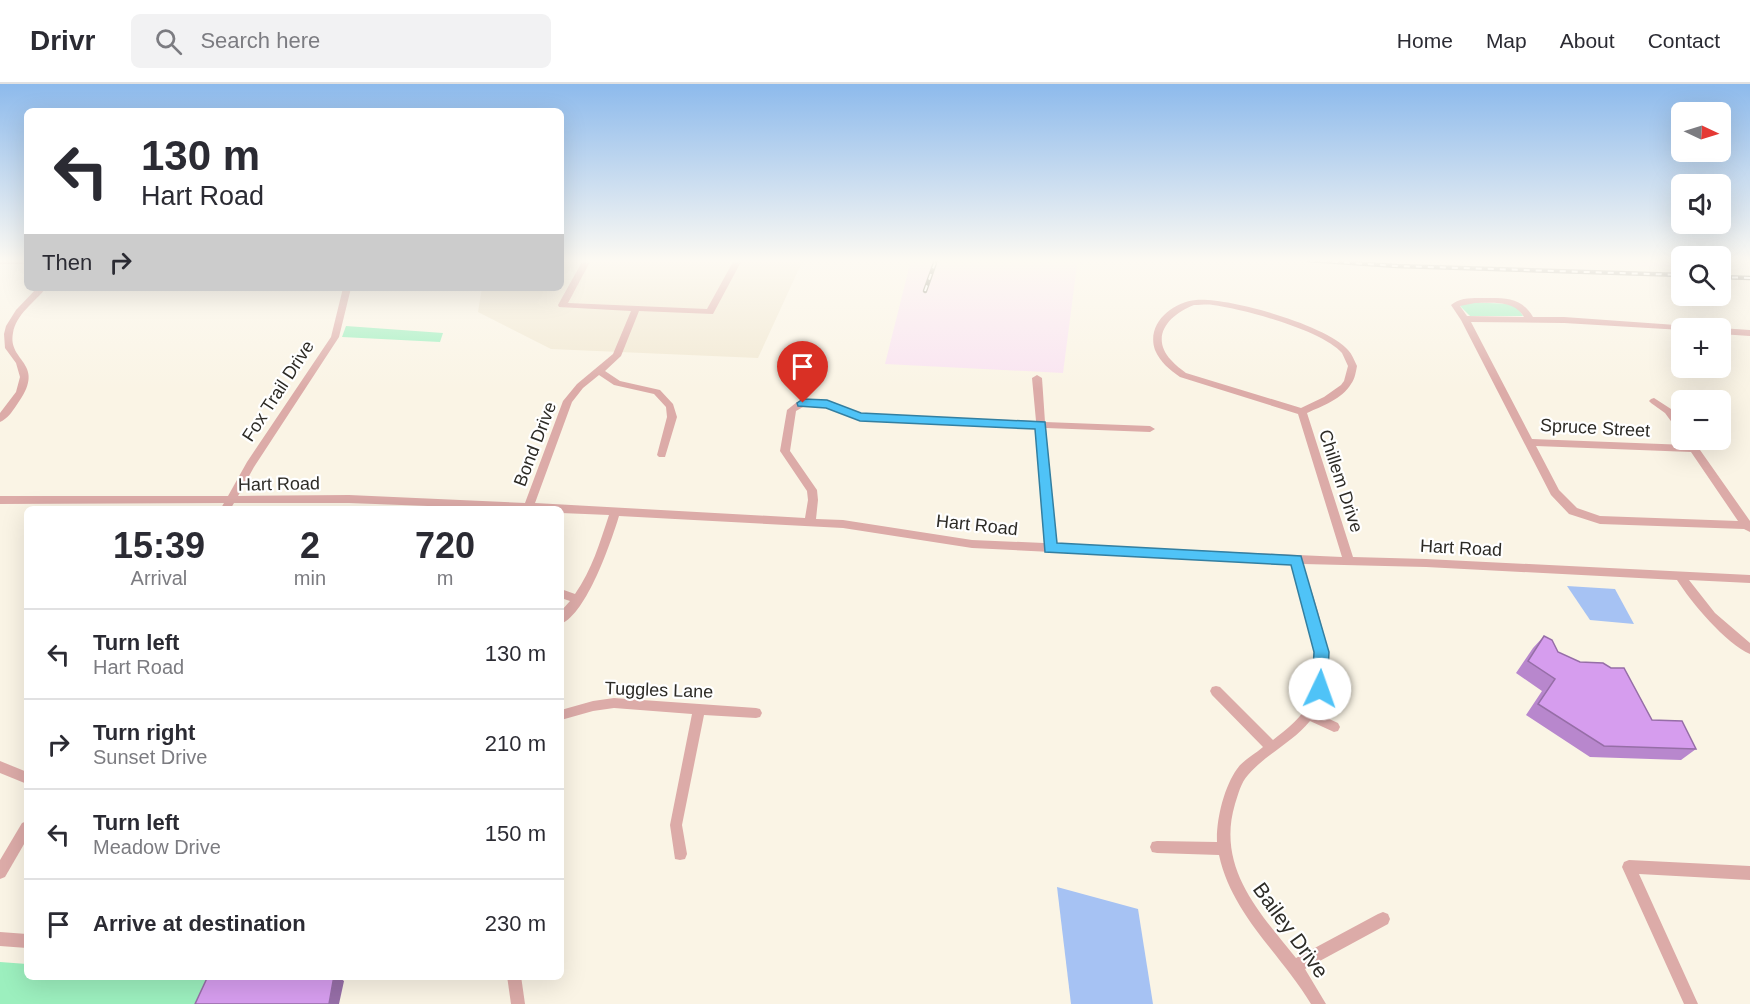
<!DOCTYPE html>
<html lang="en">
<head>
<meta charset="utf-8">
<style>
  body { margin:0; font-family:Helvetica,sans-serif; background:#f2f2f3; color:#2b2b33; height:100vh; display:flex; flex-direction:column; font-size:22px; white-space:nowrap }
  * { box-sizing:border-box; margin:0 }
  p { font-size:20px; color:#7c7c81 }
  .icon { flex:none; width:33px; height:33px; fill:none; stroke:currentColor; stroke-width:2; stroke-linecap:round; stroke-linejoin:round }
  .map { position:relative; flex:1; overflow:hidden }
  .panel { position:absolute; left:24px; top:422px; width:540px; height:474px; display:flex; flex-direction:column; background:#fff; border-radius:9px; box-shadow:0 6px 24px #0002 }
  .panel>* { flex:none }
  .banner { position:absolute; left:24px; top:24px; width:540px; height:183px; border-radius:9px; box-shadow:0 6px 24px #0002; background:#fff; color:#2b2b33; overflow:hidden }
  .needle { width:39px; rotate:94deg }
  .buttons { position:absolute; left:1671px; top:18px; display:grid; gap:12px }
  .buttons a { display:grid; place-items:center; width:60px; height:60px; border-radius:9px; background:#fff; box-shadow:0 6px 24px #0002; font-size:30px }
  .pin { position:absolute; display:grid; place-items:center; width:51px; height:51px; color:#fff; margin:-62px -26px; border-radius:50% 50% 50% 0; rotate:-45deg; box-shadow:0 0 6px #0007 }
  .pin .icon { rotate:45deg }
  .me { position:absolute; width:66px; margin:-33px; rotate:3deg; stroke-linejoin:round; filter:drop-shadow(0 0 4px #0008) }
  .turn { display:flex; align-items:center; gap:21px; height:126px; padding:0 18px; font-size:27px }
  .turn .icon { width:78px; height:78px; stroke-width:2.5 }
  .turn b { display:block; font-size:42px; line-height:51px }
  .then { display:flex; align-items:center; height:57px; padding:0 18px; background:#0003; gap:12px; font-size:22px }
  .eta { display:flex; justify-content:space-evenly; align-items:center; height:102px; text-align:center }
  .eta b { font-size:36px; font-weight:700; line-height:42px }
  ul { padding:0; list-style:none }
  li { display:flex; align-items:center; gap:18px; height:90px; padding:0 18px; border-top:2px solid #e1e1e2 }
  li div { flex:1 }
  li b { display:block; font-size:22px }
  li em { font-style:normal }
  header { display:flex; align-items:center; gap:36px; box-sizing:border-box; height:84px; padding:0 30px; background:#fff; border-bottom:2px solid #e1e1e2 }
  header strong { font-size:28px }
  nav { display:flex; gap:33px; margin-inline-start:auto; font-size:21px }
  .search { width:420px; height:54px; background:#f2f2f3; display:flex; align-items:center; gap:15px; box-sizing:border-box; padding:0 21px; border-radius:9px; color:#7c7c81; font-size:22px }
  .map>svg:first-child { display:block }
  .built { fill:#f1e8d2 }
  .industrial { fill:#f9e3f1 }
  .green { fill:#9cefbe }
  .water { fill:#a6c2f3 }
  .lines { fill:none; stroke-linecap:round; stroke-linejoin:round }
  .minor { fill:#dcaba8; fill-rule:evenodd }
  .rail-casing { stroke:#817e74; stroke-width:4.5 }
  .rail { stroke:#fff; stroke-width:2; stroke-dasharray:6; stroke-linecap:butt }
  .wall { fill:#b887cd }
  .shaded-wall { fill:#966ea7 }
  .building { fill:#d69dee; stroke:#966ea7; stroke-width:1.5 }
  .route { fill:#4fc3f7; stroke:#337fa1; stroke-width:1.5 }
  .labels { text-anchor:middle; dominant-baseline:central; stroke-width:4.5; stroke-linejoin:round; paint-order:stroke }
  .street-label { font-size:18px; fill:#2d2b26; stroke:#fff }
  .near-street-label { font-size:21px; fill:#2d2b26; stroke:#fff }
</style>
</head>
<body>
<header>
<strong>Drivr</strong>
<div class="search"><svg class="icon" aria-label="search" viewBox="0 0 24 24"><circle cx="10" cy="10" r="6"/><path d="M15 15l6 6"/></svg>Search here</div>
<nav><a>Home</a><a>Map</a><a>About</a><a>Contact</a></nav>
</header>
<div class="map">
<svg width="1750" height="920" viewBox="0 0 1750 920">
  <rect width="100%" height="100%" fill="#faf4e5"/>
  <path class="built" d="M 561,176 L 803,176 L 758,274 L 551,265 L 478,228 L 482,204 L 561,204 Z"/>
  <g class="industrial">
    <path d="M 911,176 L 1094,176 L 1077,181 L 1063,289 L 885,280 Z"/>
    <path d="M 1455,176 L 1681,176 L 1682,183 L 1468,176 Z"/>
  </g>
  <g class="green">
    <path d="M 1464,218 L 1513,220 L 1516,221 L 1523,232 L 1470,232 L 1460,222 Z"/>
    <path d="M 346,242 L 443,249 L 440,258 L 342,253 Z"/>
    <path d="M 0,878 L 27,880 L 27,892 L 214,892 L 209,920 L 0,920 Z"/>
  </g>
  <g class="water">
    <path d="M 1567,502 L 1615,505 L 1634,540 L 1590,536 Z"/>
    <path d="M 1057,803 L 1138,825 L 1153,920 L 1071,920 Z"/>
  </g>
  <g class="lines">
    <g class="minor">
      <rect x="0" y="176" width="27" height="4"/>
      <path d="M 583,176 L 591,176 L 568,219 L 707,225 L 734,176 L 742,176 L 713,230 L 639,227 L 621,272 L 605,287 L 620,297 L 660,306 L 673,320 L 677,333 L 665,373 L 659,373 L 657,371 L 667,333 L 666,323 L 654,310 L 614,301 L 599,291 L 583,304 L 572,318 L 535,419 L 805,434 L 808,416 L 807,407 L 780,367 L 787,326 L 797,318 L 809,315 L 829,318 L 868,331 L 1036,337 L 1032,294 L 1037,291 L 1042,294 L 1045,338 L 1150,342 L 1155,345 L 1150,348 L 1046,344 L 1055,460 L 1342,473 L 1298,330 L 1180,293 C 1170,286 1160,278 1155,266 C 1146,240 1172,218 1196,216 C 1228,213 1327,241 1348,266 C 1352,270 1354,276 1357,282 C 1356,287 1355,295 1351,300 C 1342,315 1322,322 1307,329 L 1353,473 L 1426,475 L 1750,491 L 1750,499 L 1689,496 L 1715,529 L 1750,559 L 1750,570 C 1726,560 1691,518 1677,496 L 1426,483 L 1303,480 C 1317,527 1342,582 1316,629 L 1338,639 L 1340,643 L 1338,647 L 1334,648 L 1310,637 C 1292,659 1266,670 1248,691 C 1241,698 1238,711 1235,720 C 1216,784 1260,829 1296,874 L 1378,830 L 1383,828 L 1388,830 L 1390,835 L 1388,840 L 1305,885 L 1326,920 L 1311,920 C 1281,870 1232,831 1219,771 L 1157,769 L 1152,768 L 1150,763 L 1152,758 L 1157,757 L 1217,758 C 1216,736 1224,703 1237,685 C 1243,676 1255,670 1263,663 L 1212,611 L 1210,607 L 1212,603 L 1216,602 L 1220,603 L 1273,656 C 1287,645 1303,633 1310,616 C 1328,573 1304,521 1292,480 L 972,464 L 843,444 L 619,432 C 611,458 587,529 561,540 L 561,527 L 570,517 L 561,514 L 561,505 L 575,510 C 592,486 600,458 609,431 L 561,429 L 561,424 L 480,424 L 349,419 L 234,419 L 231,424 L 221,424 L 224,419 L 0,420 L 0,412 L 228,412 L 247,378 L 331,253 L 343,204 L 351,204 L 339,253 L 254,383 L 238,412 L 349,411 L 525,419 L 563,317 L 577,300 L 613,270 L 631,227 L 559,223 L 558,221 ZM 1194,221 C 1201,221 1207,220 1213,221 C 1243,225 1322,246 1342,269 C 1344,273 1346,278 1348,282 L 1344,297 L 1341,301 L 1324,313 L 1301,324 L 1186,289 C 1181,285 1175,281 1171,276 C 1149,252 1170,230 1194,221 ZM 809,321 L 826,324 L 868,337 L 1036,344 L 1044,459 L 972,456 L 843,436 L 816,435 L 818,416 L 817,406 L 790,367 L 796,327 L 803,323 Z"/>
      <path d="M 37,204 L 46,204 C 35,218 16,230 13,249 C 7,279 49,278 16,322 C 12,328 7,335 0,338 L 0,329 L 16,308 L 20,293 L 16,279 L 5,264 L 4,250 L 6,242 L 16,226 Z"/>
      <path d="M 1486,214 C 1506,214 1521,213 1533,233 L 1564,233 L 1690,242 L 1691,244 L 1682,244 L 1682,246 L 1564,239 L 1471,238 L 1532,355 L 1687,361 L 1683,356 L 1693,356 L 1750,437 L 1750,448 L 1744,445 L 1600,440 L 1569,430 L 1551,411 L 1461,236 L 1451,221 C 1460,213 1474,214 1486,214 ZM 1475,219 C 1493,219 1514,216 1524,233 L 1467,232 L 1460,222 ZM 1536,362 L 1691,368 L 1738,437 L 1600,432 L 1577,424 L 1559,406 Z"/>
      <path d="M 1719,244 L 1720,244 L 1750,246 L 1750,252 L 1720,250 L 1720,244 Z"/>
      <path d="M 1654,314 L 1671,325 L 1682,338 L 1682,349 L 1679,348 L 1665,329 L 1651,319 L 1649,317 L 1651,315 Z"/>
      <path d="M 614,614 L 756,624 L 760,625 L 762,629 L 760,633 L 756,634 L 704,631 L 682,741 L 687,770 L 685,775 L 680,776 L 675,775 L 670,741 L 692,630 L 614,624 L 593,627 L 561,636 L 561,626 L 593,617 Z"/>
      <path d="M 0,677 L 27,688 L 27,700 L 0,689 Z"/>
      <path d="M 27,737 L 27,755 L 5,793 L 0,795 L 0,776 L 22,739 Z"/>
      <path d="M 1629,776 L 1750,782 L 1750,796 L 1639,790 L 1698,920 L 1684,920 L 1622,783 L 1624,778 Z"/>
      <path d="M 0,848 L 27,850 L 27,864 L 0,862 Z"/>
      <path d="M 507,892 L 521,892 L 525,920 L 511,920 Z"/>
    </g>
    <defs>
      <g id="rail">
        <path d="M 1308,176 L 1397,182 L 1682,191"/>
        <path d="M 1720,193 L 1750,194"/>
        <path d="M 925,207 L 936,176"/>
      </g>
    </defs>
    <use href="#rail" class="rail-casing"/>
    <use href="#rail" class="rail"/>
  </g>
  <path class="wall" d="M 1544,552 L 1558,568 L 1652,636 L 1696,665 L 1681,676 L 1590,673 L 1526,631 L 1542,607 L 1516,589 L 1533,564 Z"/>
  <path class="shaded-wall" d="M 334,892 L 337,892 L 344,897 L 339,920 L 329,920 Z"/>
  <g class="building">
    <path d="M 1544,552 L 1552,556 L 1558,568 L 1580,578 L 1603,579 L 1611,584 L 1624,584 L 1652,636 L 1682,637 L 1696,665 L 1604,662 L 1538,620 L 1555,595 L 1528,577 Z"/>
    <path d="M 208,892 L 334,892 L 329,920 L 195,920 Z"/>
  </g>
  <linearGradient id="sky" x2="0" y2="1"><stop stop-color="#8dbaec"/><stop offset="0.58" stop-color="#fdfaf3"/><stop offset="1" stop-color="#fdfaf3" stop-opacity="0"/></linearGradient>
  <rect width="1750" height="305" fill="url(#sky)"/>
  <path class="route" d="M 803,315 L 827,316 L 861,329 L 1045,338 L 1057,459 L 1301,472 L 1329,568 L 1327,605 L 1325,610 L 1320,612 L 1314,610 L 1312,605 L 1314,568 L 1291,481 L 1045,468 L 1035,345 L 860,337 L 826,324 L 798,322 L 797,319 Z"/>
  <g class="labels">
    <g class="street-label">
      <text transform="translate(278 307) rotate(-57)">Fox Trail Drive</text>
      <text transform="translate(1595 344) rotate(3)">Spruce Street</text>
      <text transform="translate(535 360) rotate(-69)">Bond Drive</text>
      <text transform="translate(1341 397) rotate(72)">Chillem Drive</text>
      <text transform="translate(279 400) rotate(-1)">Hart Road</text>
      <text transform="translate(977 441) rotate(6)">Hart Road</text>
      <text transform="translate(1461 464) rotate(3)">Hart Road</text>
      <text transform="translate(659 606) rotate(2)">Tuggles Lane</text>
    </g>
    <g class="near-street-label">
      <text transform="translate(1291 846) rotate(54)">Bailey Drive</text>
    </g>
  </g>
</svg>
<div class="buttons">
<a><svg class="needle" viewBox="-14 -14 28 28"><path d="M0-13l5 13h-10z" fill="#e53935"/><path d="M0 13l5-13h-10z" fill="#7c7c81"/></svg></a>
<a><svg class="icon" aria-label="sound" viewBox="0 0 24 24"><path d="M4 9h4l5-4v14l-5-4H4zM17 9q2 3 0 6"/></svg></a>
<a><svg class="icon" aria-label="search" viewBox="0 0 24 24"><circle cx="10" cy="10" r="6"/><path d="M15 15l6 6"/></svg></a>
<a>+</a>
<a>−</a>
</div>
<div class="pin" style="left:803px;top:319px;background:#d93025"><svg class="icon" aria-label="arrive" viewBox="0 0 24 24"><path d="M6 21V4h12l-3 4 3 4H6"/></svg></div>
<svg class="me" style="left:1320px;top:605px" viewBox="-20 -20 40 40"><circle r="19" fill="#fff"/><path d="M0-13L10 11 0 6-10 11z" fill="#4fc3f7"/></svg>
<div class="banner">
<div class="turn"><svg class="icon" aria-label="left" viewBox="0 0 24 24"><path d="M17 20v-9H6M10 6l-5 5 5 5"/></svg><div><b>130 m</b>Hart Road</div></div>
<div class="then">Then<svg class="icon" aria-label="right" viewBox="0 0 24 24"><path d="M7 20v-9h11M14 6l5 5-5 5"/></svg></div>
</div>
<section class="panel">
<div class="eta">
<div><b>15:39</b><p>Arrival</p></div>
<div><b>2</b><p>min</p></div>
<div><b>720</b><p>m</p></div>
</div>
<ul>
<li><svg class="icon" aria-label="left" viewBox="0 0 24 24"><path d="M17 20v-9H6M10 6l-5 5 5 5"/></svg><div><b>Turn left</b><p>Hart Road</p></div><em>130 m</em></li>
<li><svg class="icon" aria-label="right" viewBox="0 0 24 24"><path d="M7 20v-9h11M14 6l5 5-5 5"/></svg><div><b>Turn right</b><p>Sunset Drive</p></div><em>210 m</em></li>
<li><svg class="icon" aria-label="left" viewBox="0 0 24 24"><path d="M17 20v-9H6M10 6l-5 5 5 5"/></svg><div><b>Turn left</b><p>Meadow Drive</p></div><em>150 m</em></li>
<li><svg class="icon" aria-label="arrive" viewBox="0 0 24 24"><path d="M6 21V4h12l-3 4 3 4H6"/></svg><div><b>Arrive at destination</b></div><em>230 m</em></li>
</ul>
</section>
</div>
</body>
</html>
